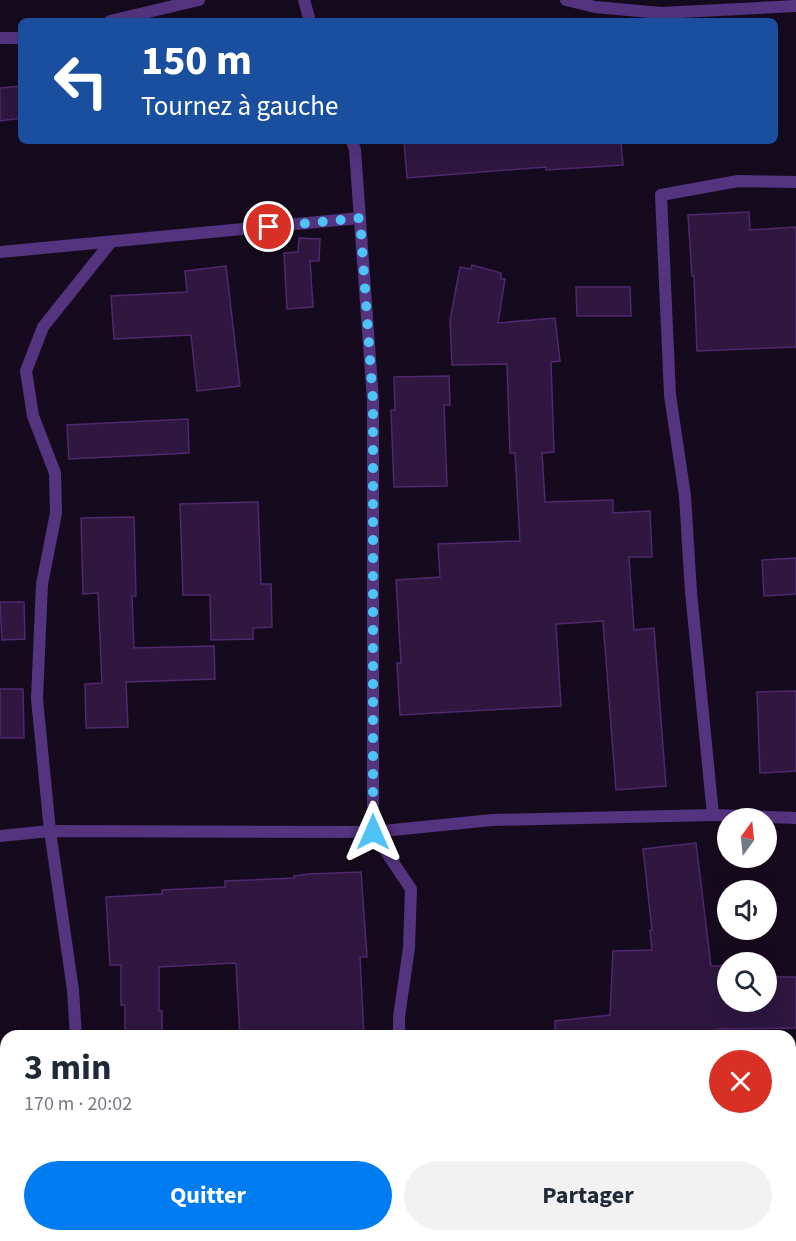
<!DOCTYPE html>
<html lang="fr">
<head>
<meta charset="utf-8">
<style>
  body { margin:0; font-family:"Source Sans 3",sans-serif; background:#f2f2f3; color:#1f2937; height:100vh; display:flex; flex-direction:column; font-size:22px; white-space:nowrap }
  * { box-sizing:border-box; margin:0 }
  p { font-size:20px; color:#747a83 }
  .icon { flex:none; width:33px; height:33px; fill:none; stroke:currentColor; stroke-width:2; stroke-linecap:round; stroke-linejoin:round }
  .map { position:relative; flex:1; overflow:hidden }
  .details { position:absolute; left:0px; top:1030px; width:796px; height:212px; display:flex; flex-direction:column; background:#fff; border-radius:18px 18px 0 0; box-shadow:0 6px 24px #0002 }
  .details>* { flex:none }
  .banner { position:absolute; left:18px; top:18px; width:760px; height:126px; border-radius:9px; box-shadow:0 6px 24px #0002; background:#1a4fa0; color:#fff; overflow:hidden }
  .needle { width:39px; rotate:15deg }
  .fabs { position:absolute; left:717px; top:808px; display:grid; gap:12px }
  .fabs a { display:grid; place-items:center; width:60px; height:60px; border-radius:50%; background:#fff; box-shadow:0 6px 24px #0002; font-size:30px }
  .pin { position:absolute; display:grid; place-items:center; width:51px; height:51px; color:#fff; margin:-26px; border:3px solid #fff; border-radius:50%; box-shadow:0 2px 6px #0007 }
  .me { position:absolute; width:66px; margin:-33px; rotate:0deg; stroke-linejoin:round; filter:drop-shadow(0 0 4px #0008) }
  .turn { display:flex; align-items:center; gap:21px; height:126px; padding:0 24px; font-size:27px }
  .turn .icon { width:78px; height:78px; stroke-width:2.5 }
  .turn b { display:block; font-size:42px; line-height:51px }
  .round { display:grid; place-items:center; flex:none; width:63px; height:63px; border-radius:32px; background:#f2f2f3 }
  .headline { display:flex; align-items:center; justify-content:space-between; height:102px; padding:0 24px }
  h1 { font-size:36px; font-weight:700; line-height:45px }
  .button { display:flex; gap:12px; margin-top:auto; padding:12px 24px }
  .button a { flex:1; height:69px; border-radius:36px; background:#007cf3; color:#fff; font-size:24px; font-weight:700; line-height:69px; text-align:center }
  .button a+a { background:#f2f2f3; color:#1f2937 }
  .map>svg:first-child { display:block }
  .building { fill:#2f1740; stroke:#50286d; stroke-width:1.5 }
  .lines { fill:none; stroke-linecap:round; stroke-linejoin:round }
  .minor { stroke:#54347f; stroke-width:12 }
  .route { stroke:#4fc3f7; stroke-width:10; stroke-dasharray:0 18 }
</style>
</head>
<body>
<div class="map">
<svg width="796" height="1241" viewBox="0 0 796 1241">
  <rect width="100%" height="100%" fill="#160b1e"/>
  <g class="building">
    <path d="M 21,86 L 21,118 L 0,121 L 0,88 Z"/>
    <path d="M 404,141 L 621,141 L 623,165 L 546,170 L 546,167 L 407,178 Z"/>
    <path d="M 749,212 L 750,230 L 796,227 L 796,347 L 697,351 L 694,276 L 692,276 L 688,215 Z"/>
    <path d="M 299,238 L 320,239 L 319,261 L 310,261 L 313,307 L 287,309 L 284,253 L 298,252 Z"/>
    <path d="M 472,265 L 501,273 L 501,279 L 505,279 L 498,323 L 555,318 L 560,361 L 551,362 L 554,452 L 542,453 L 545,502 L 613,500 L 613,513 L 650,511 L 652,557 L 629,557 L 634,630 L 654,628 L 666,786 L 616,790 L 603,621 L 556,624 L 561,706 L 400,715 L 397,663 L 401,663 L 396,580 L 440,577 L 438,544 L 520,541 L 515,453 L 510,453 L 507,364 L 452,365 L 450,320 L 460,267 L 471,269 Z"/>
    <path d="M 226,266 L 240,386 L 197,391 L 191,335 L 114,339 L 111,296 L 187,292 L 185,271 Z"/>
    <path d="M 576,287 L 630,287 L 631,316 L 577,316 Z"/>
    <path d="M 449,376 L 450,405 L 444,405 L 447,486 L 394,487 L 391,410 L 395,410 L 394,377 Z"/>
    <path d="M 188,419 L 189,453 L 69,459 L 67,425 Z"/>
    <path d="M 258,502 L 261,584 L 271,584 L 272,627 L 253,628 L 253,639 L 211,640 L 210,595 L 183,595 L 180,504 Z"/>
    <path d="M 134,517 L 136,596 L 132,596 L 134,648 L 214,646 L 215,679 L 126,682 L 128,727 L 86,728 L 85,684 L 102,683 L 98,593 L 83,594 L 81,518 Z"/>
    <path d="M 796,558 L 796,594 L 764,596 L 762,560 Z"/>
    <path d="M 0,602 L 24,602 L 25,639 L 2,640 Z"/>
    <path d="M 0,689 L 23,689 L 24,738 L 0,738 Z"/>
    <path d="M 796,691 L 796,771 L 760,773 L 757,692 Z"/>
    <path d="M 696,843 L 711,966 L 728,966 L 728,1002 L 766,1002 L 766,977 L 796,977 L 796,1028 L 717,1029 L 717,1036 L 555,1036 L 555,1021 L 610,1015 L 613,951 L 652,950 L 650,930 L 652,930 L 643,849 Z"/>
    <path d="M 361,872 L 367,957 L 360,957 L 364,1036 L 240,1036 L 236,964 L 234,963 L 159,967 L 159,1011 L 162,1011 L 162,1036 L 125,1036 L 125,1005 L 121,1005 L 121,965 L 110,965 L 106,897 L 162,894 L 162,890 L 225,887 L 225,881 L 294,878 L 294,876 L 309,874 Z"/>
  </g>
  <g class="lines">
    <g class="minor">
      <path d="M 304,0 L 310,21"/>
      <path d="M 566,0 L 595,7 L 661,13 L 796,6"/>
      <path d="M 110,21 L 199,0"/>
      <path d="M 0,38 L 21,38"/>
      <path d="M 352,141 L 355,150 L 373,401 L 373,832 L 411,889 L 409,948 L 399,1017 L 399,1036"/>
      <path d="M 0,252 L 360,218"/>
      <path d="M 713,815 L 796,818"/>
      <path d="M 0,836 L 50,831 L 373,832 L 492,820 L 713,815 L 691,592 L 685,496 L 670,395 L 661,195 L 738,181 L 796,182"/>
      <path d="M 76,1036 L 73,990 L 50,831 L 37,699 L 42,584 L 56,513 L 55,473 L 33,416 L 26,371 L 43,327 L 111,242"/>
      <path d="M 202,1236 L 223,1241"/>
      <path d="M 375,1236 L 376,1241"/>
      <path d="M 88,1241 L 89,1236"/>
      <path d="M 232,1241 L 241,1236"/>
    </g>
  </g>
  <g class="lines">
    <path class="route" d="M 269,227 L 360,218 L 373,401 L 373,832"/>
  </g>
</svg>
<div class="fabs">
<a><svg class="needle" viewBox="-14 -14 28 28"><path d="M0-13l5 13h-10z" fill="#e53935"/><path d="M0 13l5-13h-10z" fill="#747a83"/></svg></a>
<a><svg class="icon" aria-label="sound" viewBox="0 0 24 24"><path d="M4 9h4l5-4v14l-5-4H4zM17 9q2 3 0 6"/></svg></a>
<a><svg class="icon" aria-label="search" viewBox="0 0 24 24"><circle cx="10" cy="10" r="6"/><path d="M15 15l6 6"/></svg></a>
</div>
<div class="pin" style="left:269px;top:227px;background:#d93025"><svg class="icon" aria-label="arrive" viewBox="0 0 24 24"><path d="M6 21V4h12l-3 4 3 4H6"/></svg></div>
<svg class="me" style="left:373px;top:832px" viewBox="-20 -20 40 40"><path d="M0-17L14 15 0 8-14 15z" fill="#4fc3f7" stroke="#fff" stroke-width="4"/></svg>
<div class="banner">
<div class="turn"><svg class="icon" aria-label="left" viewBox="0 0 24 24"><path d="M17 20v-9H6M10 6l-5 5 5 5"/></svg><div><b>150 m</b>Tournez à gauche</div></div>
</div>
<section class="details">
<div class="headline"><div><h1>3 min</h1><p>170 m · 20:02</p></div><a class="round" style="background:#d93025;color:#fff"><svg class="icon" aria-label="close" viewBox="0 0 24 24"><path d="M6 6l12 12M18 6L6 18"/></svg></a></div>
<div class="button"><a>Quitter</a><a>Partager</a></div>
</section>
</div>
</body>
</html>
